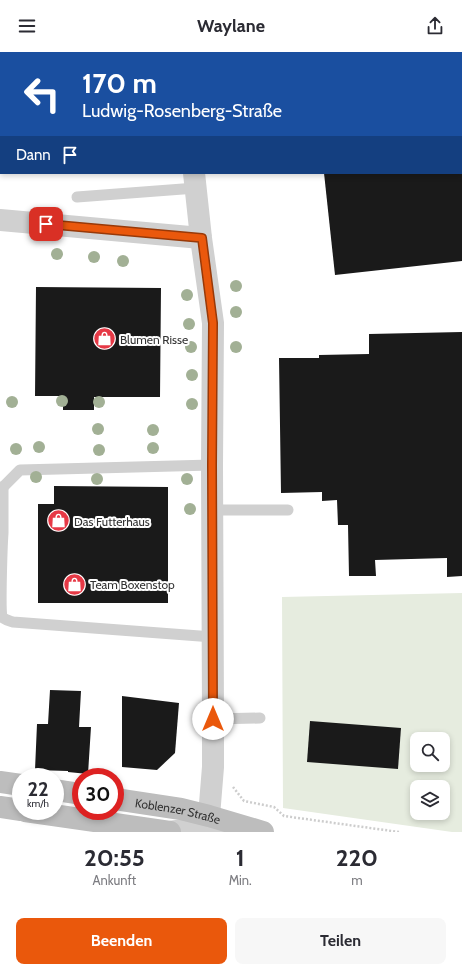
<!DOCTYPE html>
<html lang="de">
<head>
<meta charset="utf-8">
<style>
  body { margin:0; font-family:Cabin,sans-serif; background:#f7f7f7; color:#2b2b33; height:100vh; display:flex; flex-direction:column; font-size:15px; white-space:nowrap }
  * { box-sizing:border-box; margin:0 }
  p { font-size:13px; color:#7c7c81 }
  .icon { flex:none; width:22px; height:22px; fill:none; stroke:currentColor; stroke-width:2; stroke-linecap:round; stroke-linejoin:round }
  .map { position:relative; height:780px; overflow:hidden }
  .side { display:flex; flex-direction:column; background:#fff; flex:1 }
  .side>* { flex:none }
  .banner { position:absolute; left:0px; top:0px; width:462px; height:122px; box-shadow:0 2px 6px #0003; background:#1a4fa0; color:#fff; overflow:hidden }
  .controls { position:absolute; left:410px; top:680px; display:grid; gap:8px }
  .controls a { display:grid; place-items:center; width:40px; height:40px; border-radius:8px; background:#fff; box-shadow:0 2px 6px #0003; font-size:20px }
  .speed { position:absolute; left:12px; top:716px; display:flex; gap:8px; font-size:20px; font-weight:700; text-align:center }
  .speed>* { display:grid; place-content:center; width:52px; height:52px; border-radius:50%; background:#fff; box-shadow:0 2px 6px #0003; line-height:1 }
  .speed small { font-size:10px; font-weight:400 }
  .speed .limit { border:6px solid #d22; background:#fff; color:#111 }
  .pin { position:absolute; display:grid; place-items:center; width:34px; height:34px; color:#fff; margin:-17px; border-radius:8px; box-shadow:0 2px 6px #0006 }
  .me { position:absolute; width:44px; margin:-22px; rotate:0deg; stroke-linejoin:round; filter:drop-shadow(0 0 3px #0008) }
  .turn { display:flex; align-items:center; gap:14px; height:84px; padding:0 16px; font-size:18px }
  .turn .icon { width:52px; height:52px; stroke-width:2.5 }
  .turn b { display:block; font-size:28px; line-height:34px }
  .then { display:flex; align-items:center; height:38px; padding:0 16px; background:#0003; gap:8px; font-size:15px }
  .eta { display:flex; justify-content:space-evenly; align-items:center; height:68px; text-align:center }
  .eta b { font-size:24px; font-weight:800; line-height:28px }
  .cta { display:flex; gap:8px; margin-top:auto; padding:8px 16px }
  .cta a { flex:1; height:46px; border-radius:8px; background:#ea580c; color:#fff; font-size:16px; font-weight:800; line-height:46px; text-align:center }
  .cta a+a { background:#f7f7f7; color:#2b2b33 }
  header { display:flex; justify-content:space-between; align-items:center; height:52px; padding:0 16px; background:#fff; font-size:18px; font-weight:800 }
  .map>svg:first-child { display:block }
  .green { fill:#e6ecdf; fill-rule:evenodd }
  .building { fill:#1a1a1a }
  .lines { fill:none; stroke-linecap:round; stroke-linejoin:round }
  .path { stroke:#cdcdcd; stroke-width:2.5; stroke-dasharray:2 2; stroke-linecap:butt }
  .lane { stroke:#d0d0d0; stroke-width:11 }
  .street { stroke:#d0d0d0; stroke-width:22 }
  .secondary { stroke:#bdbdbd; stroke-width:22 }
  .tree { fill:#a2b095 }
  .route-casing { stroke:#983908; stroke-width:10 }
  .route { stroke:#ea580c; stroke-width:7 }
  .labels { text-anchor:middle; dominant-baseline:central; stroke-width:4; stroke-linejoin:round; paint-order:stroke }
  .poi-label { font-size:12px; fill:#333; stroke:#fff; text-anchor:start }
  .street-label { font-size:12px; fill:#333; stroke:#fff }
</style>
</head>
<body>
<header><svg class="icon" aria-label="menu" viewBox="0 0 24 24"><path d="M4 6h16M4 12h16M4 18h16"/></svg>Waylane<svg class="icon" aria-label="share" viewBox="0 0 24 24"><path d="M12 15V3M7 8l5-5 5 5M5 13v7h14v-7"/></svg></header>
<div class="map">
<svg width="462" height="780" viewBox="0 0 462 780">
  <rect width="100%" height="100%" fill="#fff"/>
  <path class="green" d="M 462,541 L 462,780 L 452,780 L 283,756 L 282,545 ZM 417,687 L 443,687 L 443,713 L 417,713 ZM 417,735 L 443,735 L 443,761 L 417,761 Z"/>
  <g class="building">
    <path d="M 324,121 L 462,121 L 462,209 L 335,223 Z"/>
    <path d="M 36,235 L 161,236 L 160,345 L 94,345 L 94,358 L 63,358 L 63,344 L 35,344 Z"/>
    <path d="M 462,280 L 462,524 L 447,525 L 447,506 L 375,508 L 376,524 L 349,524 L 348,473 L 338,473 L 337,448 L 322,449 L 322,440 L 281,441 L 279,306 L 319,306 L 319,303 L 369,302 L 369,282 Z"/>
    <path d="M 54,434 L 168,435 L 168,551 L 38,551 L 38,452 L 54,452 Z"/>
    <path d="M 50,638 L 81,639 L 79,675 L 91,675 L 88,722 L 68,720 L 68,719 L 35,718 L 37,672 L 48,672 Z"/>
    <path d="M 122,644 L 179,651 L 175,701 L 157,718 L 122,715 Z"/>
    <path d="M 310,669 L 401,676 L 398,717 L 307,710 Z"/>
  </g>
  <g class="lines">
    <path class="path" d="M 233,735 L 244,749 L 274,755 L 284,764 L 399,780"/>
    <g class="lane">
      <path d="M 289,1 L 301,0"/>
      <path d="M 314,1 L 314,0"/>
      <path d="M 77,145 L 196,136"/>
      <path d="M 0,435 L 3,435 L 20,418 L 212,413"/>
      <path d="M 3,435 C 3,450 3,466 3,481 C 2,495 0,557 2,565 C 5,568 10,569 13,570 L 213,585"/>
      <path d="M 212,458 L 288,458"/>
      <path d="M 213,667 L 260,666"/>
    </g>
    <g class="street">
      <path d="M 181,0 L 181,1"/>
      <path d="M 194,121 L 201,186 L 213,271 L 212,413 L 213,667 L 213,715 L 209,764 L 211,772 L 218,780"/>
      <path d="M 0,168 L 201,186"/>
      <path d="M 169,780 C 187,777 197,779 209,764"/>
    </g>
    <g class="secondary">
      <path d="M 0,730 L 21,733"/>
      <path d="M 55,738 L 81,742"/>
      <path id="s1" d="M 115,747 L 181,757 L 209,764 L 263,780"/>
      <path d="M 0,755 L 21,758"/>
      <path d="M 25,759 L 170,780"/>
    </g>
  </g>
  <g class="tree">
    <circle cx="57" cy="202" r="6"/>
    <circle cx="94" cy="205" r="6"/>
    <circle cx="123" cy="209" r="6"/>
    <circle cx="236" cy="234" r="6"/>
    <circle cx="187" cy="243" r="6"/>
    <circle cx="236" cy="260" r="6"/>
    <circle cx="189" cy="272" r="6"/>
    <circle cx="191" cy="295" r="6"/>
    <circle cx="236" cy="295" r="6"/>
    <circle cx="192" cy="323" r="6"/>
    <circle cx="62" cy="349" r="6"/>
    <circle cx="12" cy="350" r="6"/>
    <circle cx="99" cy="350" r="6"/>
    <circle cx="192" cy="352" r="6"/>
    <circle cx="98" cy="377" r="6"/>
    <circle cx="153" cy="378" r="6"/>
    <circle cx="39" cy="395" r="6"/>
    <circle cx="153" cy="396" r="6"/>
    <circle cx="16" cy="397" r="6"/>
    <circle cx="99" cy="398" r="6"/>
    <circle cx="36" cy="425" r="6"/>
    <circle cx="97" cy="427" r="6"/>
    <circle cx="187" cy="427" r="6"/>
    <circle cx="190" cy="457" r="6"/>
  </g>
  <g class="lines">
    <defs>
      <path id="route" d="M 46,172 L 202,186 L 213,271 L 212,413 L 213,667"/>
    </defs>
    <use href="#route" class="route-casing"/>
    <use href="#route" class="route"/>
  </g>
  <defs>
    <symbol id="shop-disc" viewBox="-11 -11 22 22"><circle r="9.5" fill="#e63946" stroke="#fff"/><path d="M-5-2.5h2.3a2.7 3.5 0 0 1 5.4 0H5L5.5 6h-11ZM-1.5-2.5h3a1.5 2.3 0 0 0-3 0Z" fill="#fff"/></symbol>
  </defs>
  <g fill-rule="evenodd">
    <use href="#shop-disc" x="92" y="274" width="25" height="25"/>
    <use href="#shop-disc" x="46" y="456" width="25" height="25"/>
    <use href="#shop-disc" x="62" y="520" width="25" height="25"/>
  </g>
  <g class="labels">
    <g class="poi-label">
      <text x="120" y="287">Blumen Risse</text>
      <text x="74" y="469">Das Futterhaus</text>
      <text x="90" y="532">Team Boxenstop</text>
    </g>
    <g class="street-label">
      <text stroke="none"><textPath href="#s1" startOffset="64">Koblenzer Straße</textPath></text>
    </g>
  </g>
</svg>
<div class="controls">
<a><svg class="icon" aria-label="search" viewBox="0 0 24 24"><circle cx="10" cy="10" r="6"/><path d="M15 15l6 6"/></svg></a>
<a><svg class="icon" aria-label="layers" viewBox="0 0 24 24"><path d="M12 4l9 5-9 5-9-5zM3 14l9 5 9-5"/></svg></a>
</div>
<div class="speed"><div>22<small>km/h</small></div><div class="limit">30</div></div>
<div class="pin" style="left:46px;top:172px;background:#d93025"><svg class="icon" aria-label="arrive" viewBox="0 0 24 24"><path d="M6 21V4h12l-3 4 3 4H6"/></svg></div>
<svg class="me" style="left:213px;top:667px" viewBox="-20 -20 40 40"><circle r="19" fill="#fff"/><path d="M0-13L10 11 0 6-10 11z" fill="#ea580c"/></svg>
<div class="banner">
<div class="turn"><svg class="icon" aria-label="left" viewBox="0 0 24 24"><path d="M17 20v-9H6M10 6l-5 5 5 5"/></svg><div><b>170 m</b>Ludwig-Rosenberg-Straße</div></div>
<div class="then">Dann<svg class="icon" aria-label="arrive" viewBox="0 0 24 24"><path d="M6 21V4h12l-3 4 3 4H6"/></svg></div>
</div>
</div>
<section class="side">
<div class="eta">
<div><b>20:55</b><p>Ankunft</p></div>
<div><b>1</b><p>Min.</p></div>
<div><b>220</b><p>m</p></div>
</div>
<div class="cta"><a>Beenden</a><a>Teilen</a></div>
</section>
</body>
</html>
